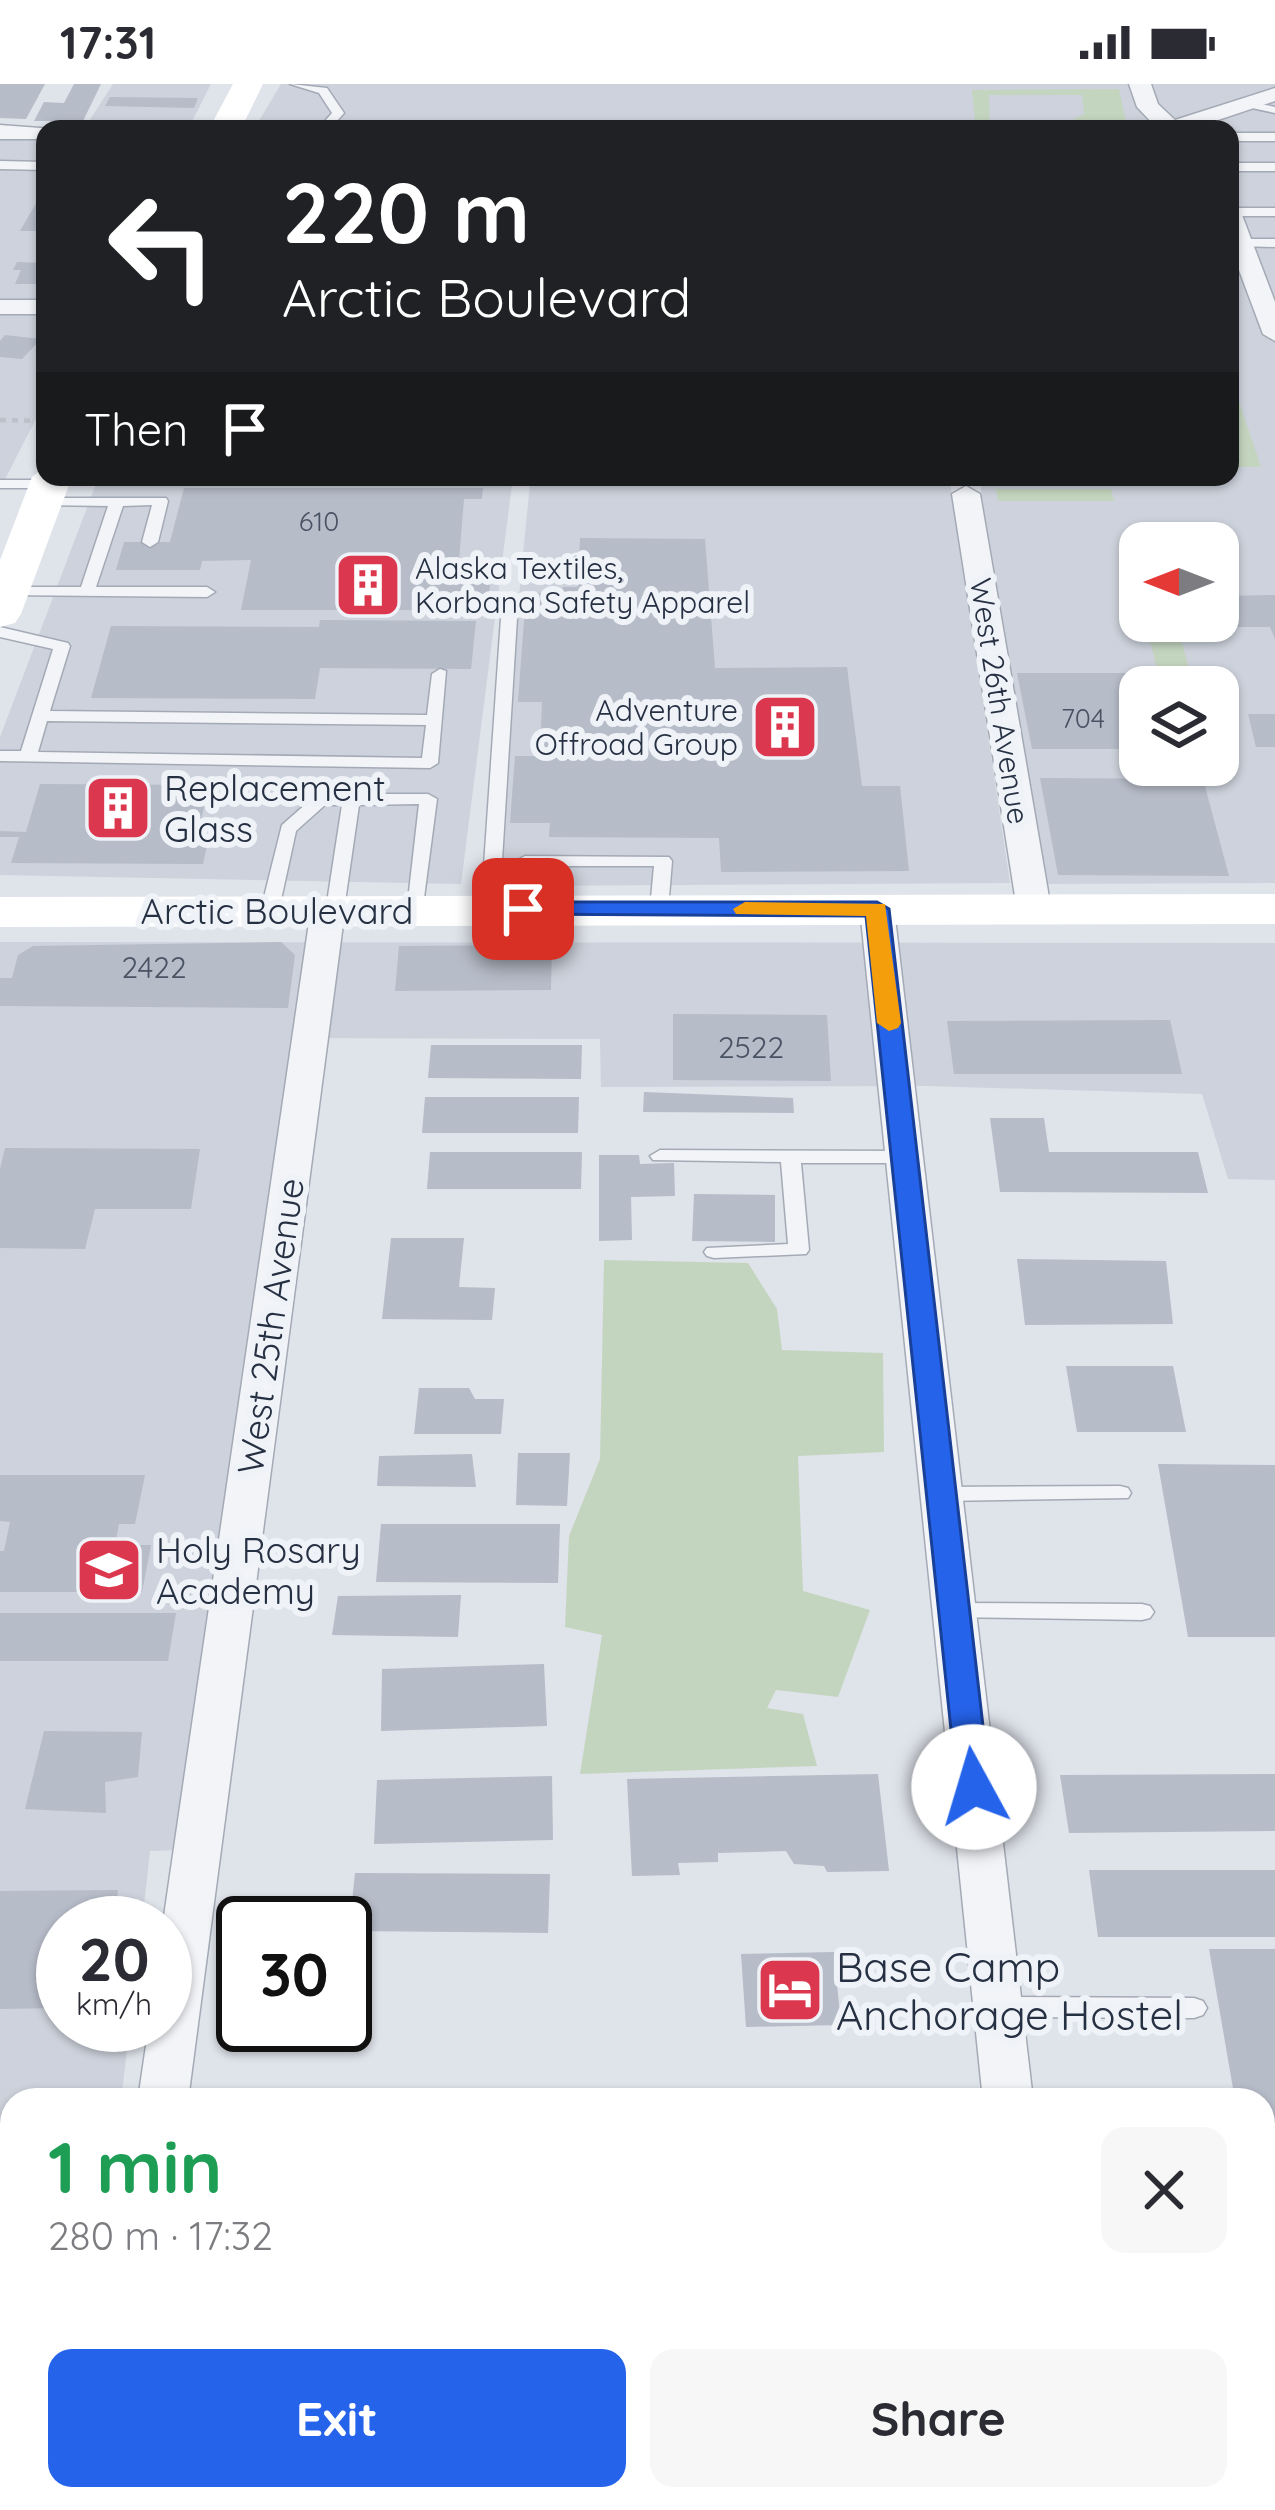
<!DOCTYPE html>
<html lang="en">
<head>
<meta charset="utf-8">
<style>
  body { margin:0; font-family:Quicksand,sans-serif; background:#f7f7f7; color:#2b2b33; height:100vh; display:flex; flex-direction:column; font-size:45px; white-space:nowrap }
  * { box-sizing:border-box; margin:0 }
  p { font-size:39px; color:#7c7c81 }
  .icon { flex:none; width:66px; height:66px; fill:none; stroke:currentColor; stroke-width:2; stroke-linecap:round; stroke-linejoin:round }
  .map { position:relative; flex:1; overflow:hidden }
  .sheet { position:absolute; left:0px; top:2004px; width:1275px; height:423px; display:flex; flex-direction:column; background:#fff; border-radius:36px 36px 0 0; box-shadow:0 3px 9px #0004 }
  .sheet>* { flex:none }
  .top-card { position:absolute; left:36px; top:36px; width:1203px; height:366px; border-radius:24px; box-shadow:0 3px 9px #0004; background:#202124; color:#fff; overflow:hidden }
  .needle { width:78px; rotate:270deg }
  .tools { position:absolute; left:1119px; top:438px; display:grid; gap:24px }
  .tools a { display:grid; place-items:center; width:120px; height:120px; border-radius:24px; background:#fff; box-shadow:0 3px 9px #0004; font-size:60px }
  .speed { position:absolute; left:36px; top:1812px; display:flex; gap:24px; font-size:60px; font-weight:700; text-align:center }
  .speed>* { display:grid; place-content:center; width:156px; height:156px; border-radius:50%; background:#fff; box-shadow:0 3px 9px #0004; line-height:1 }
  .speed small { font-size:30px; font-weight:400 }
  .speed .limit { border:6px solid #111; border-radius:18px; background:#fff; color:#111 }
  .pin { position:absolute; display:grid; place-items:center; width:102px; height:102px; color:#fff; margin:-51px; border-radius:24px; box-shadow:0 6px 18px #0006 }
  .me { position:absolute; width:132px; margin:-66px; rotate:354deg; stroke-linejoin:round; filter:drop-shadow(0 0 9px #0008) }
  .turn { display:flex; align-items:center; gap:42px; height:252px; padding:0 48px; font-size:54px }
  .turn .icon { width:156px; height:156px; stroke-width:2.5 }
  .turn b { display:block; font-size:84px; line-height:102px }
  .then { display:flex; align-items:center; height:114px; padding:0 48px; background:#0003; gap:24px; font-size:45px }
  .round { display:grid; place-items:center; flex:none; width:126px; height:126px; border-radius:24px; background:#f7f7f7 }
  .headline { display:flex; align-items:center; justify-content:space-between; height:204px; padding:0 48px }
  h1 { font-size:72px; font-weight:800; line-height:90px; color:#1e9e55 }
  .button { display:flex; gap:24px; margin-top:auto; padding:24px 48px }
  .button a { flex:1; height:138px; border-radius:24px; background:#2563eb; color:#fff; font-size:48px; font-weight:800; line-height:138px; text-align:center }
  .button a+a { background:#f7f7f7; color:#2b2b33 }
  .status { display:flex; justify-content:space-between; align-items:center; height:84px; padding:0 60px; background:#fff; direction:ltr }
  .status svg { height:33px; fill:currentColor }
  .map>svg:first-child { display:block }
  .built { fill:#cdd2dc; fill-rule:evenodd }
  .green { fill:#c4d5bf }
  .building { fill:#b6bcc8 }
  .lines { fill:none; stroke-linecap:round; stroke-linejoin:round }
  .lane-casing { stroke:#a4aab5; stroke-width:3 }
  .street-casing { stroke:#a4aab5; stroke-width:3 }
  .path { stroke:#bdc1c9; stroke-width:4.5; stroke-dasharray:6 6; stroke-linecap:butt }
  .lane { fill:#f2f4f8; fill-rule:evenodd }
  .street { fill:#f2f4f8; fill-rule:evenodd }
  .secondary { fill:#fff; fill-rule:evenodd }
  .route { fill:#2563eb; stroke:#184099; stroke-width:3 }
  .slow { fill:#f59e0b }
  .labels { text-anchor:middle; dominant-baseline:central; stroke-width:12; stroke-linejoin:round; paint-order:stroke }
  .far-number-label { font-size:27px; fill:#4a5364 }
  .far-poi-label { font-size:30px; fill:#263043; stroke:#eff2f7; text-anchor:start }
  .far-street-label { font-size:30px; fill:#263043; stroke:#eff2f7 }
  .number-label { font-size:30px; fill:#4a5364 }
  .poi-label { font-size:36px; fill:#263043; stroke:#eff2f7; text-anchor:start }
  .street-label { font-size:36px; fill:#263043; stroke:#eff2f7 }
  .near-poi-label { font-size:42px; fill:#263043; stroke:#eff2f7; text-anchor:start }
</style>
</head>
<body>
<div class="status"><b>17:31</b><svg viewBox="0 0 49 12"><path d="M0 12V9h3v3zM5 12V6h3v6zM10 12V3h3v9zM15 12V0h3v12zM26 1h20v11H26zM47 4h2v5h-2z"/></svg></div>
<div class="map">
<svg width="1275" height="2426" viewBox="0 0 1275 2426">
  <rect width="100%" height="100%" fill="#dfe3ea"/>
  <g class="built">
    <path d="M 113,0 L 211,0 L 188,45 L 84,45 Z"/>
    <path d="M 281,0 L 1275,0 L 1275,799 L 1046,800 L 1007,590 L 980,399 L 950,398 L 1010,799 L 491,802 L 530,399 L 512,400 L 461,800 L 0,791 L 0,653 L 96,400 L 409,400 L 99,393 L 1230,393 L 1230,45 L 254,45 ZM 1140,459 L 1218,459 L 1218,537 L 1140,537 ZM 1140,603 L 1218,603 L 1218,681 L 1140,681 Z"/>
    <path d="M 0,55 L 45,56 L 45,317 L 0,405 Z"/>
    <path d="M 0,858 L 1275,859 L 1275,1096 L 1228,1095 L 1202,1010 L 926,1002 L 601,1003 L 600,955 L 296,954 L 255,1205 L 180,1766 L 150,1767 L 142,1839 L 63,1839 L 63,1941 L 130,1941 L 121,2016 L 12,2016 L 12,2115 L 0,2115 Z"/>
  </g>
  <g class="green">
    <path d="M 1119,5 L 1127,43 L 1121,45 L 1056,45 L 1084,30 L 1082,11 L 989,11 L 990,45 L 976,45 L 972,6 Z"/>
    <path d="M 1230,291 L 1261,383 L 1230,383 Z"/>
    <path d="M 996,405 L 1111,405 L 1114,417 L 998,417 Z"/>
    <path d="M 1147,544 L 1178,544 L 1194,603 L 1174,603 L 1169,589 L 1158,589 Z"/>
    <path d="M 604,1176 L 748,1179 L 777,1225 L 782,1266 L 883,1269 L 884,1368 L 798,1372 L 803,1507 L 870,1526 L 838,1613 L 776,1606 L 767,1624 L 803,1630 L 817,1682 L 580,1690 L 602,1551 L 565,1543 L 569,1452 L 600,1375 Z"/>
  </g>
  <g class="building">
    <path d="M 0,0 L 45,0 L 26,35 L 0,34 Z"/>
    <path d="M 74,0 L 101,0 L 83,37 L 34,37 L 44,18 L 64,19 Z"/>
    <path d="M 110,13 L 198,14 L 194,24 L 105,22 Z"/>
    <path d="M 45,104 L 45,147 L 20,147 Z"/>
    <path d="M 17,178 L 45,179 L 45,200 L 15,200 L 21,186 L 13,186 Z"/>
    <path d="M 5,251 L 41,255 L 22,275 L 0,273 L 0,257 Z"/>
    <path d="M 184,404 L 483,404 L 482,415 L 464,415 L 459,476 L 492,476 L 488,523 L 480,526 L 241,526 L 251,476 L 202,477 L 200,486 L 116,486 L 124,458 L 170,458 Z"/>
    <path d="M 580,454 L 705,455 L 715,584 L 847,583 L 862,702 L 900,702 L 909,787 L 721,788 L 719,754 L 549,753 L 550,739 L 510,739 L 515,672 L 534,672 L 540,666 L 542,618 L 518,618 L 526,509 L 556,509 L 550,515 L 562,515 L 563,503 L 578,503 Z"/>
    <path d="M 1275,511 L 1275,555 L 1270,543 L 1204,543 L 1202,537 L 1218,537 L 1218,512 Z"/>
    <path d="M 320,536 L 476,537 L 471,585 L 320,584 L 315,615 L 91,614 L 111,542 L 319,543 Z"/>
    <path d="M 1017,589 L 1170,589 L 1174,603 L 1140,603 L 1140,665 L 1032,665 Z"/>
    <path d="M 1248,630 L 1275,630 L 1275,663 L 1256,663 Z"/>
    <path d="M 1040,694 L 1203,695 L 1229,792 L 1058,791 Z"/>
    <path d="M 40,700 L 209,701 L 197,753 L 209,753 L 203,780 L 11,779 L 19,753 L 0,753 L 0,747 L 26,748 Z"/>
    <path d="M 281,858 L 295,871 L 288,924 L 0,922 L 0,894 L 12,894 L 18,871 L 33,862 Z"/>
    <path d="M 552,861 L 551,906 L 395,907 L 399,862 Z"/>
    <path d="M 673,930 L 827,931 L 831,997 L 673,996 Z"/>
    <path d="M 1170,936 L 1182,990 L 954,990 L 947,937 Z"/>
    <path d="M 431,961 L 582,961 L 581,995 L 428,994 Z"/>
    <path d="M 644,1008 L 793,1014 L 794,1029 L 643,1028 Z"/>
    <path d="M 425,1013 L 579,1013 L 578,1049 L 422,1049 Z"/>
    <path d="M 990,1034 L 1044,1034 L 1049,1068 L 1198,1068 L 1208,1109 L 1000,1108 Z"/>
    <path d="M 5,1064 L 200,1065 L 191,1125 L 95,1125 L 85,1165 L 0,1164 L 0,1085 Z"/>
    <path d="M 430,1068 L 582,1068 L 581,1105 L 427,1105 Z"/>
    <path d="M 599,1071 L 639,1071 L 640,1080 L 674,1079 L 675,1112 L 631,1113 L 632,1156 L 599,1157 Z"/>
    <path d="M 694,1110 L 775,1111 L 775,1158 L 692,1157 Z"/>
    <path d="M 391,1154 L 464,1154 L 459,1203 L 495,1204 L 492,1236 L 382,1235 Z"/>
    <path d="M 1017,1175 L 1166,1177 L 1173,1240 L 1025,1241 Z"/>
    <path d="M 1066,1282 L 1173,1282 L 1186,1348 L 1077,1348 Z"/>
    <path d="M 419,1304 L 469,1304 L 475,1315 L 504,1315 L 501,1350 L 414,1350 Z"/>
    <path d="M 518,1369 L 570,1369 L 567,1422 L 516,1421 Z"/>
    <path d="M 472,1370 L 476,1403 L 377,1402 L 379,1372 Z"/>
    <path d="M 1158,1380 L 1275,1381 L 1275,1553 L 1188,1553 Z"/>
    <path d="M 0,1391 L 145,1391 L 135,1440 L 119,1440 L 115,1461 L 151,1461 L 142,1508 L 0,1508 L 0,1467 L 4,1467 L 10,1438 L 0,1437 Z"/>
    <path d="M 381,1440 L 560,1440 L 558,1499 L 376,1498 Z"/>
    <path d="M 461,1511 L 458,1553 L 332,1551 L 338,1512 Z"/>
    <path d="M 0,1529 L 176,1529 L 168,1577 L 0,1577 Z"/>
    <path d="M 544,1580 L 547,1642 L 381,1647 L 382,1585 Z"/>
    <path d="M 44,1647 L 142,1648 L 138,1693 L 105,1698 L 106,1729 L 25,1725 Z"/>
    <path d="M 878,1690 L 889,1787 L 827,1788 L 824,1782 L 794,1780 L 786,1767 L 718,1769 L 718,1778 L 678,1779 L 680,1791 L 632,1792 L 627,1695 Z"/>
    <path d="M 1275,1690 L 1275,1747 L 1069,1749 L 1060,1691 Z"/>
    <path d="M 552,1692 L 553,1756 L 374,1760 L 377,1696 Z"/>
    <path d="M 1089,1786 L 1275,1786 L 1275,1853 L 1098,1853 Z"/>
    <path d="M 355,1789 L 550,1790 L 548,1849 L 349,1847 Z"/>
    <path d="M 118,1806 L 114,1839 L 63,1839 L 58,1924 L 0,1925 L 0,1807 Z"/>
    <path d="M 1209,1865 L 1275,1865 L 1275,2242 L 1263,2185 L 1263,2016 L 1235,2016 Z"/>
    <path d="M 834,1868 L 841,1941 L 746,1943 L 741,1870 Z"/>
    <rect x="0" y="2138" width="12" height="85"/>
    <path d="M 0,2289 L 12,2289 L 12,2328 L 2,2385 Z"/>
    <path d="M 564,2415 L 647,2415 L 646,2426 L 564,2426 Z"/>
  </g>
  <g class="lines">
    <defs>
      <g id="lane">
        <path d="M 290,0 L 327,4 L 344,29 L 330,45 L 318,45 L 332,29 L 319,9 Z"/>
        <path d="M 1242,16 L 1275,23 L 1275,29 L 1238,21 L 1238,17 Z"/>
        <rect x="1230" y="49" width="45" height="8"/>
        <path d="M 0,77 L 45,78 L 45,86 L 0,85 Z"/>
        <rect x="1230" y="79" width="45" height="8"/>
        <rect x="1230" y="124" width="45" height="8"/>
        <path d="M 1240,155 L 1275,155 L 1275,163 L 1236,162 L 1234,159 Z"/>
        <path d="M 0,396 L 49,396 L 56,400 L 49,404 L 0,404 Z"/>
        <path d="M 42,414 L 166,414 L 168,417 L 158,458 L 150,463 L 142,458 L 152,421 L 123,422 L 96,503 L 207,503 L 215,508 L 207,513 L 3,511 L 0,508 L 8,503 L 81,503 L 108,422 L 37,421 L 35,418 Z"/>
        <path d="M 509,529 L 517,534 L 499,825 L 490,830 L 481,825 L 501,534 Z"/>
        <path d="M 0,543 L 68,559 L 70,562 L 50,627 L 427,631 L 432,590 L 440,585 L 446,587 L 438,679 L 430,684 L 0,677 L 0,667 L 21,667 L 53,565 L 0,553 ZM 47,637 L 426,641 L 422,674 L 38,668 Z"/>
        <path d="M 351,710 L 428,710 L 437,715 L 422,829 L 410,829 L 407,825 L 419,720 L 359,721 L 344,825 L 335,830 L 326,825 L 342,721 L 325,721 L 296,747 L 279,825 L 276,829 L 264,829 L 261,825 L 282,741 L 315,712 Z"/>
        <path d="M 525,772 L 669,773 L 672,777 L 668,825 L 659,830 L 650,825 L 654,782 L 534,782 L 532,825 L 529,829 L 517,829 L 516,777 Z"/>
        <path d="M 660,1066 L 904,1067 L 914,1073 L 904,1079 L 801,1079 L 809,1166 L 806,1170 L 714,1174 L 707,1172 L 704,1168 L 707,1164 L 788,1160 L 781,1078 L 653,1076 L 650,1072 Z"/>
        <path d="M 1120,1402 L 1128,1404 L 1131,1409 L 1128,1414 L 941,1417 L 930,1410 L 941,1403 Z"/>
        <path d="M 954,1519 L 1142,1520 L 1150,1522 L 1154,1528 L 1150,1534 L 1142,1536 L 946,1533 L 942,1527 L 946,1521 Z"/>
        <path d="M 999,1913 L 1194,1914 L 1203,1917 L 1207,1924 L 1203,1931 L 1194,1934 L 999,1933 L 990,1930 L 986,1923 L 990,1916 Z"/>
        <path d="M 739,2415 L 769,2415 L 766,2426 L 736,2426 Z"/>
      </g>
      <g id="street">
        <path d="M 1129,0 L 1151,0 L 1158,20 L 1175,36 L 1275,4 L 1275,17 L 1191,45 L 1158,45 L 1137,23 Z"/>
        <path d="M 0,41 L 54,45 L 45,45 L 45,55 L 0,55 Z"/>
        <path d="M 1230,124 L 1242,131 L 1275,218 L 1275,257 L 1263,250 L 1230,162 Z"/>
        <rect x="0" y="216" width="45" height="14"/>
        <path d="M 966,402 L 980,410 L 1051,825 L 1034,835 L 1017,825 L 952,410 Z"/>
        <path d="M 328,815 L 345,825 L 188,2016 L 138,2016 L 149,1941 L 165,1941 L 163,1839 L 311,825 Z"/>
        <path d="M 877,815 L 894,825 L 1033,2016 L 983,2016 L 860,825 Z"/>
        <path d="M 81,2415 L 137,2415 L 135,2426 L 79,2426 Z"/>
        <path d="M 1022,2415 L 1078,2415 L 1079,2426 L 1023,2426 Z"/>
      </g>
    </defs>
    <use href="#lane" class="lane-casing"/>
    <use href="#street" class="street-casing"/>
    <path class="path" d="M 0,336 L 45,337"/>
    <use href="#lane" class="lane"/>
    <use href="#street" class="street"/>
    <g class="secondary">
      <path d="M 233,0 L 263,0 L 241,45 L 209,45 Z"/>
      <path d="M 45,383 L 45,393 L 72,393 L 21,530 L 15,539 L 0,543 L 0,476 L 32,393 Z"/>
      <path d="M 1275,810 L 1275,840 L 0,843 L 0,813 Z"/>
    </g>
  </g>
  <path class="route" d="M 523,818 L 877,818 L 889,825 L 990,1703 L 985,1711 L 962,1711 L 957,1703 L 866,832 L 514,830 L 511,825 Z"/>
  <path class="slow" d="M 745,818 L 885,820 L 901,939 L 898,944 L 889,947 L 877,939 L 866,832 L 736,830 L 733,825 Z"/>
  <defs>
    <symbol id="building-square" viewBox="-11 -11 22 22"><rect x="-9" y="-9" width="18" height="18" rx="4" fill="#db374e" stroke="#eff2f7"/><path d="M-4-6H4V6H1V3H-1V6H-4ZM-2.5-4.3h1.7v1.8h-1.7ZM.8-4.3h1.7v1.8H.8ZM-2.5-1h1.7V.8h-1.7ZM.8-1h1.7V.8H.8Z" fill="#fff"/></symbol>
    <symbol id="school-square" viewBox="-11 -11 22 22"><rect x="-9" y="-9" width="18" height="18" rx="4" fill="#db374e" stroke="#eff2f7"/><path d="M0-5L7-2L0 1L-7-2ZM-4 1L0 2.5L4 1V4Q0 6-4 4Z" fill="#fff"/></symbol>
    <symbol id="hotel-square" viewBox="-11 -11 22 22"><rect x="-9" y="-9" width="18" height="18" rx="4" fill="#db374e" stroke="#eff2f7"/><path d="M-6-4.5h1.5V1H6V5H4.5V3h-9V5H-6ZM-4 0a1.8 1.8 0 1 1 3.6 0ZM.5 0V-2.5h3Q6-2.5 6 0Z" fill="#fff"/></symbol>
  </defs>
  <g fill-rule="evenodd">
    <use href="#building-square" x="330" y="463" width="76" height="76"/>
    <use href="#building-square" x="747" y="605" width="76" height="76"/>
    <use href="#building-square" x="80" y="686" width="76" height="76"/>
    <use href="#school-square" x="71" y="1448" width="76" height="76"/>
    <use href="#hotel-square" x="752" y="1868" width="76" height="76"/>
  </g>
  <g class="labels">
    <g class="far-number-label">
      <text x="319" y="437">610</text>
      <text x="1083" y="634">704</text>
    </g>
    <g class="far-poi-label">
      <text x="415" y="484">Alaska Textiles,<tspan x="415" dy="34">Korbana Safety Apparel</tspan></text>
      <text x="738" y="626" text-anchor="end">Adventure<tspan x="738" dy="34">Offroad Group</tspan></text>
    </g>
    <g class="far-street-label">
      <text transform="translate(1000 617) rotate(81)">West 26th Avenue</text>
    </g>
    <g class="number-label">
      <text x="154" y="883">2422</text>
      <text x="751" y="963">2522</text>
    </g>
    <g class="poi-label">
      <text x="164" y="703">Replacement<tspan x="164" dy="41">Glass</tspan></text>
      <text x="156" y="1465">Holy Rosary<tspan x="156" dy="41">Academy</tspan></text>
    </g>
    <g class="street-label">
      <text x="277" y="826">Arctic Boulevard</text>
      <text transform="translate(270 1242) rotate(-82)">West 25th Avenue</text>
    </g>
    <g class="near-poi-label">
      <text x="836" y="1882">Base Camp<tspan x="836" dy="48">Anchorage Hostel</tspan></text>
    </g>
  </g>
</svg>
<div class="tools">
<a><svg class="needle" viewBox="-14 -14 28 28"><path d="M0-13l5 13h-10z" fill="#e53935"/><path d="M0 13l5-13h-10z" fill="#7c7c81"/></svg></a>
<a><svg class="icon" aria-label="layers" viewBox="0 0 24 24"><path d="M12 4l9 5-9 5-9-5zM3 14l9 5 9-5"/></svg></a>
</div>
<div class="speed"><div>20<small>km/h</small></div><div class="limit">30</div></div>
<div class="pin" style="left:523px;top:825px;background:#d93025"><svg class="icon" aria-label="arrive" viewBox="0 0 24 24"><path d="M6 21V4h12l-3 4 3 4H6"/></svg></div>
<svg class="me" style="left:974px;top:1703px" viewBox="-20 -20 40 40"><circle r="19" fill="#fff"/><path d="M0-13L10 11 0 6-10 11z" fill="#2563eb"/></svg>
<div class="top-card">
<div class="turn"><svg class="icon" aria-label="left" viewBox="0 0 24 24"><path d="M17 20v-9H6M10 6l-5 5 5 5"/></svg><div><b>220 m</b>Arctic Boulevard</div></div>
<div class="then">Then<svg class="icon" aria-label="arrive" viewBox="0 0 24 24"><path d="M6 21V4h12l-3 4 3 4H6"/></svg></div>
</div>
<section class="sheet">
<div class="headline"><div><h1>1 min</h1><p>280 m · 17:32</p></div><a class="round"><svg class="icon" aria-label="close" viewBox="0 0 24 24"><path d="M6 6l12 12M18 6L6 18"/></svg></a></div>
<div class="button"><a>Exit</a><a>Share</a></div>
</section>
</div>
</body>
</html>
